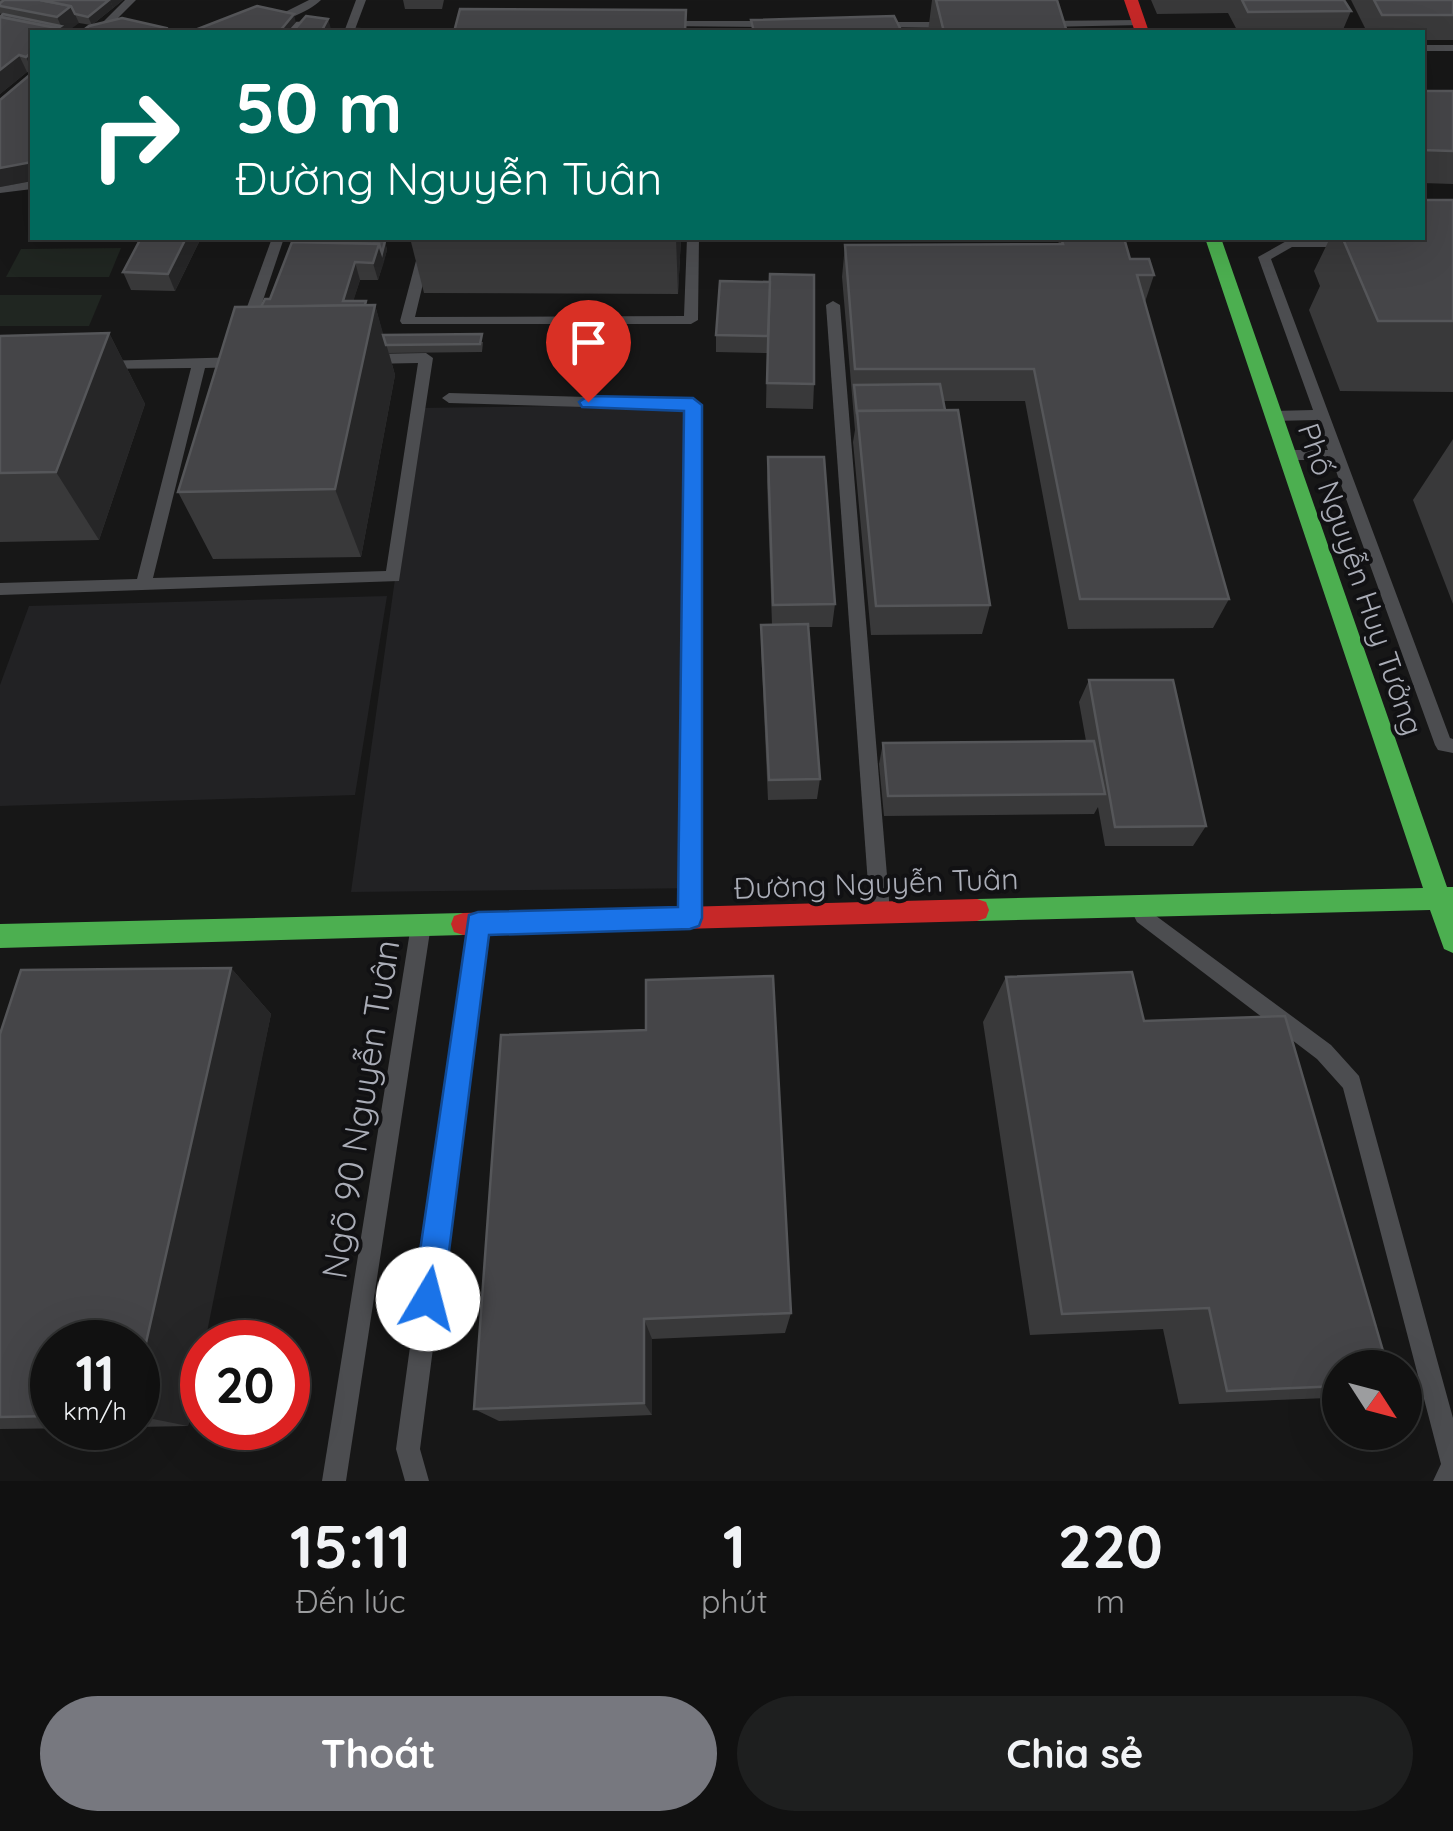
<!DOCTYPE html>
<html lang="vi">
<head>
<meta charset="utf-8">
<style>
  body { margin:0; font-family:Quicksand,sans-serif; background:#1e1f1f; color:#f1f3f6; height:100vh; display:flex; flex-direction:column; font-size:38px; white-space:nowrap }
  * { box-sizing:border-box; margin:0 }
  p { font-size:32px; color:#9c9d9f }
  .icon { flex:none; width:55px; height:55px; fill:none; stroke:currentColor; stroke-width:2; stroke-linecap:round; stroke-linejoin:round }
  .map { position:relative; height:1481px; overflow:hidden }
  .drawer { display:flex; flex-direction:column; background:#111; flex:1 }
  .drawer>* { flex:none }
  .top-card { position:absolute; left:30px; top:30px; width:1395px; height:210px; border-radius:0px; box-shadow:0 10px 40px #0002,0 0 0 2px #303131; background:#00695c; color:#fff; overflow:hidden }
  .needle { width:65px; rotate:126deg }
  .buttons { position:absolute; left:1322px; top:1350px; display:grid; gap:20px }
  .buttons a { display:grid; place-items:center; width:100px; height:100px; border-radius:50%; background:#111; box-shadow:0 10px 40px #0002,0 0 0 2px #303131; font-size:50px }
  .speed { position:absolute; left:30px; top:1320px; display:flex; gap:20px; font-size:50px; font-weight:700; text-align:center }
  .speed>* { display:grid; place-content:center; width:130px; height:130px; border-radius:50%; background:#111; box-shadow:0 10px 40px #0002,0 0 0 2px #303131; line-height:1 }
  .speed small { font-size:25px; font-weight:400 }
  .speed .limit { border:15px solid #d22; background:#fff; color:#111 }
  .pin { position:absolute; display:grid; place-items:center; width:85px; height:85px; color:#fff; margin:-102px -42px; border-radius:50% 50% 50% 0; rotate:-45deg; box-shadow:0 0 10px #0007 }
  .pin .icon { rotate:45deg }
  .me { position:absolute; width:110px; margin:-55px; rotate:8deg; stroke-linejoin:round; filter:drop-shadow(0 0 8px #0008) }
  .turn { display:flex; align-items:center; gap:35px; height:210px; padding:0 40px; font-size:45px }
  .turn .icon { width:130px; height:130px; stroke-width:2.5 }
  .turn b { display:block; font-size:70px; line-height:85px }
  .eta { display:flex; justify-content:space-evenly; align-items:center; height:170px; text-align:center }
  .eta b { font-size:60px; font-weight:800; line-height:70px }
  .button { display:flex; gap:20px; margin-top:auto; padding:20px 40px }
  .button a { flex:1; height:115px; border-radius:60px; background:#77787f; color:#fff; font-size:40px; font-weight:800; line-height:115px; text-align:center }
  .button a+a { background:#1e1f1f; color:#f1f3f6 }
  .map>svg:first-child { display:block }
  .built { fill:#222224 }
  .green { fill:#202621 }
  .lines { fill:none; stroke-linecap:round; stroke-linejoin:round }
  .lane { fill:#4c4d50; fill-rule:evenodd }
  .fast { fill:#4caf50; fill-rule:evenodd }
  .jam { fill:#c62828; fill-rule:evenodd }
  .wall { fill:#39393a }
  .shaded-wall { fill:#262627 }
  .building { fill:#454548; stroke:#555659; stroke-width:2.5 }
  .route { fill:#1a73e8; stroke:#114b97; stroke-width:2.5 }
  .labels { text-anchor:middle; dominant-baseline:central; stroke-width:8; stroke-linejoin:round; paint-order:stroke }
  .street-label { font-size:30px; fill:#aaadb7; stroke:#111113 }
  .near-street-label { font-size:35px; fill:#aaadb7; stroke:#111113 }
</style>
</head>
<body>
<div class="map">
<svg width="1453" height="1481" viewBox="0 0 1453 1481">
  <rect width="100%" height="100%" fill="#171717"/>
  <g class="built">
    <path d="M 685,404 L 703,888 L 351,892 L 419,408 Z"/>
    <path d="M 387,596 L 355,795 L 0,806 L 0,685 L 29,606 Z"/>
  </g>
  <g class="green">
    <path d="M 121,248 L 109,277 L 6,277 L 21,249 Z"/>
    <path d="M 0,295 L 102,295 L 89,326 L 0,326 Z"/>
  </g>
  <g class="lines">
    <g class="lane">
      <path d="M 125,0 L 136,0 L 104,32 L 93,32 Z"/>
      <path d="M 309,0 L 321,0 C 303,18 248,34 223,32 L 285,12 Z"/>
      <path d="M 356,0 L 366,0 L 354,32 L 344,32 Z"/>
      <path d="M 1138,20 L 1143,23 L 1142,25 L 1044,27 L 1039,24 L 1044,21 Z"/>
      <path d="M 664,21 L 773,21 L 778,24 L 773,27 L 660,26 L 660,22 Z"/>
      <path d="M 879,22 L 953,22 L 958,25 L 953,28 L 875,27 L 874,25 Z"/>
      <rect x="1422" y="45" width="31" height="6"/>
      <path d="M 32,181 L 32,189 L 0,193 L 0,185 Z"/>
      <path d="M 272,238 L 284,238 L 256,321 L 249,325 L 244,324 L 242,321 Z"/>
      <path d="M 422,238 L 434,238 L 415,317 L 684,316 L 687,238 L 699,238 L 698,320 L 691,324 L 402,324 L 400,321 Z"/>
      <path d="M 1290,239 L 1350,239 L 1356,243 L 1350,247 L 1292,247 L 1271,259 L 1450,738 L 1453,739 L 1453,753 L 1438,750 L 1435,745 L 1332,460 L 1287,460 L 1280,455 L 1287,450 L 1328,450 L 1317,420 L 1273,421 L 1266,416 L 1273,411 L 1313,410 L 1258,257 Z"/>
      <path d="M 833,301 L 840,305 L 890,912 L 887,918 L 880,921 L 873,918 L 870,912 L 826,305 Z"/>
      <path d="M 426,353 L 433,358 L 399,581 L 0,595 L 0,583 L 137,579 L 191,368 L 97,369 L 95,366 L 102,361 L 241,357 L 248,362 L 241,367 L 205,368 L 153,578 L 386,571 L 418,363 L 367,364 L 360,359 L 367,354 Z"/>
      <path d="M 449,393 L 693,400 L 700,405 L 700,918 L 697,924 L 690,927 L 683,924 L 680,918 L 686,410 L 449,403 L 442,398 Z"/>
      <path d="M 1144,907 L 1331,1045 L 1359,1076 L 1453,1418 L 1453,1481 L 1433,1481 L 1441,1464 L 1343,1088 L 1317,1059 L 1137,922 L 1134,916 L 1137,910 Z"/>
      <path d="M 478,914 L 485,917 L 488,923 L 420,1449 L 429,1481 L 405,1481 L 396,1449 L 468,923 L 471,917 Z"/>
      <path d="M 421,916 L 428,919 L 431,925 L 346,1481 L 322,1481 L 411,925 L 414,919 Z"/>
    </g>
    <g class="fast">
      <path d="M 1205,238 L 1221,238 L 1447,887 L 1453,887 L 1453,953 L 1444,949 L 1430,910 L 977,921 L 968,918 L 965,910 L 968,902 L 977,899 L 1423,888 Z"/>
      <path d="M 463,913 L 472,916 L 475,924 L 472,932 L 463,935 L 0,948 L 0,924 Z"/>
    </g>
    <g class="jam">
      <path d="M 1124,0 L 1138,0 L 1149,32 L 1135,32 Z"/>
      <path d="M 977,899 L 986,902 L 989,910 L 986,918 L 977,921 L 463,935 L 454,932 L 451,924 L 454,916 L 463,913 Z"/>
    </g>
  </g>
  <g class="wall">
    <path d="M 0,0 L 123,0 L 92,25 L 166,28 L 168,32 L 81,32 L 91,25 L 79,23 L 32,32 L 32,181 L 0,187 L 0,100 L 32,74 L 27,72 L 0,94 L 0,17 L 2,16 L 0,13 Z"/>
    <path d="M 403,0 L 444,0 L 442,9 L 405,9 Z"/>
    <path d="M 932,0 L 1057,0 L 1067,32 L 928,32 Z"/>
    <path d="M 1151,0 L 1344,0 L 1351,11 L 1342,32 L 1238,32 L 1228,13 L 1157,14 Z"/>
    <path d="M 1351,0 L 1453,0 L 1453,40 L 1422,40 L 1422,32 L 1367,32 Z"/>
    <path d="M 1422,91 L 1453,91 L 1453,184 L 1422,183 Z"/>
    <path d="M 1453,200 L 1453,392 L 1340,391 L 1309,310 L 1320,286 L 1314,271 L 1330,238 L 1422,238 Z"/>
    <path d="M 201,238 L 175,291 L 131,290 L 123,272 Z"/>
    <path d="M 297,238 L 381,238 L 380,241 L 385,241 L 387,250 L 378,280 L 360,280 L 353,301 L 367,305 L 375,305 L 383,335 L 483,342 L 482,352 L 389,353 L 395,375 L 361,557 L 213,559 L 178,492 L 261,307 L 270,299 Z"/>
    <path d="M 410,238 L 681,238 L 678,294 L 424,293 Z"/>
    <path d="M 1060,238 L 1124,238 L 1130,259 L 1154,275 L 1145,302 L 1229,599 L 1213,628 L 1068,629 L 1025,401 L 943,401 L 990,605 L 982,634 L 871,635 L 853,442 L 855,430 L 842,277 L 845,245 L 1058,244 Z"/>
    <path d="M 770,282 L 814,384 L 813,409 L 766,408 L 767,353 L 716,352 L 716,335 Z"/>
    <path d="M 109,333 L 145,404 L 99,540 L 0,542 L 0,336 Z"/>
    <path d="M 1453,439 L 1453,604 L 1413,500 Z"/>
    <path d="M 768,457 L 835,604 L 832,627 L 808,627 L 820,779 L 817,799 L 768,800 L 761,647 L 761,625 L 772,625 L 767,481 Z"/>
    <path d="M 1089,680 L 1206,826 L 1193,846 L 1105,846 L 1098,807 L 1094,814 L 884,816 L 879,764 L 883,743 L 1086,741 L 1079,702 Z"/>
    <path d="M 231,968 L 271,1014 L 202,1342 L 202,1353 L 188,1426 L 138,1427 L 138,1342 L 52,1342 L 52,1428 L 87,1428 L 0,1429 L 0,1034 Z"/>
    <path d="M 1006,977 L 1144,1021 L 1340,1368 L 1340,1395 L 1328,1398 L 1179,1404 L 1163,1329 L 1030,1335 L 983,1022 Z"/>
    <path d="M 501,1035 L 791,1313 L 785,1333 L 652,1339 L 652,1415 L 499,1421 L 474,1409 Z"/>
  </g>
  <g class="shaded-wall">
    <path d="M 110,0 L 113,8 L 92,25 L 88,17 Z"/>
    <path d="M 110,0 L 123,0 L 113,8 Z"/>
    <path d="M 71,6 L 79,23 L 67,32 L 53,32 L 61,26 L 57,17 Z"/>
    <path d="M 294,14 L 298,32 L 279,32 Z"/>
    <path d="M 328,19 L 332,32 L 321,32 Z"/>
    <path d="M 32,52 L 32,70 L 26,57 Z"/>
    <path d="M 19,55 L 27,72 L 0,94 L 0,70 Z"/>
    <path d="M 32,162 L 32,181 L 0,187 L 0,168 Z"/>
    <path d="M 186,238 L 201,238 L 175,291 L 168,274 Z"/>
    <path d="M 676,238 L 681,238 L 678,294 Z"/>
    <path d="M 385,241 L 387,250 L 384,262 L 382,253 Z"/>
    <path d="M 379,244 L 384,262 L 378,280 L 373,263 Z"/>
    <path d="M 355,262 L 360,280 L 348,318 L 343,301 Z"/>
    <path d="M 375,305 L 395,375 L 361,557 L 335,489 Z"/>
    <path d="M 109,333 L 145,404 L 99,540 L 56,472 Z"/>
    <path d="M 231,968 L 271,1014 L 205,1342 L 202,1342 L 202,1353 L 188,1426 L 138,1416 L 138,1378 Z"/>
    <path d="M 644,1319 L 652,1339 L 652,1415 L 644,1403 Z"/>
  </g>
  <g class="building">
    <path d="M 4,0 L 40,0 L 71,6 L 57,17 L 0,6 L 0,3 Z"/>
    <path d="M 40,0 L 109,0 L 88,17 L 75,14 L 71,6 Z"/>
    <path d="M 936,0 L 1057,0 L 1067,32 L 944,32 Z"/>
    <path d="M 1242,0 L 1344,0 L 1351,11 L 1248,12 Z"/>
    <path d="M 1374,0 L 1453,0 L 1453,15 L 1382,15 Z"/>
    <path d="M 257,6 L 294,14 L 279,32 L 190,32 Z"/>
    <path d="M 460,9 L 686,10 L 685,32 L 454,32 Z"/>
    <path d="M 3,14 L 61,26 L 58,28 L 0,17 Z"/>
    <path d="M 306,16 L 328,19 L 321,32 L 292,32 Z"/>
    <path d="M 894,16 L 902,32 L 754,32 L 751,20 Z"/>
    <path d="M 0,17 L 61,29 L 56,32 L 32,32 L 32,52 L 26,57 L 19,55 L 0,70 Z"/>
    <path d="M 122,18 L 166,28 L 162,32 L 81,32 L 89,26 Z"/>
    <path d="M 297,23 L 300,23 L 292,32 L 289,32 Z"/>
    <path d="M 352,29 L 392,30 L 391,32 L 351,32 Z"/>
    <path d="M 32,73 L 32,162 L 0,168 L 0,100 Z"/>
    <path d="M 1422,91 L 1453,91 L 1453,151 L 1422,150 Z"/>
    <path d="M 1422,200 L 1453,200 L 1453,321 L 1378,321 L 1343,239 L 1422,238 Z"/>
    <path d="M 141,238 L 186,238 L 168,274 L 123,272 Z"/>
    <path d="M 297,238 L 376,238 L 375,241 L 385,241 L 382,253 L 379,244 L 296,242 Z"/>
    <path d="M 1061,238 L 1124,238 L 1130,259 L 1149,259 L 1154,275 L 1137,275 L 1229,599 L 1080,599 L 1034,369 L 855,369 L 845,245 L 1063,244 Z"/>
    <path d="M 292,242 L 379,244 L 373,263 L 355,262 L 343,301 L 366,301 L 365,305 L 261,307 L 265,299 L 270,299 Z"/>
    <path d="M 770,274 L 814,275 L 814,384 L 767,383 Z"/>
    <path d="M 720,281 L 770,282 L 768,336 L 716,335 Z"/>
    <path d="M 375,305 L 335,489 L 178,492 L 235,307 Z"/>
    <path d="M 109,333 L 56,472 L 0,473 L 0,336 Z"/>
    <path d="M 482,334 L 480,344 L 386,345 L 383,335 Z"/>
    <path d="M 940,384 L 945,410 L 857,411 L 857,414 L 854,385 Z"/>
    <path d="M 958,410 L 990,605 L 876,606 L 857,411 Z"/>
    <path d="M 768,457 L 824,457 L 835,604 L 773,605 Z"/>
    <path d="M 808,624 L 820,779 L 769,780 L 761,625 Z"/>
    <path d="M 1089,680 L 1173,680 L 1206,826 L 1115,827 Z"/>
    <path d="M 1094,741 L 1105,794 L 888,796 L 883,743 Z"/>
    <path d="M 231,968 L 138,1378 L 138,1342 L 52,1342 L 52,1416 L 0,1417 L 0,1034 L 21,970 Z"/>
    <path d="M 1132,972 L 1144,1021 L 1285,1016 L 1388,1368 L 1340,1368 L 1340,1386 L 1227,1391 L 1209,1308 L 1062,1314 L 1006,977 Z"/>
    <path d="M 773,976 L 791,1313 L 644,1319 L 644,1403 L 474,1409 L 501,1035 L 646,1030 L 646,980 Z"/>
  </g>
  <path class="route" d="M 588,396 L 693,398 L 702,405 L 702,918 L 699,926 L 690,929 L 489,935 L 443,1299 L 438,1309 L 428,1314 L 418,1309 L 413,1299 L 469,915 L 478,912 L 678,907 L 684,411 L 582,407 L 579,402 Z"/>
  <g class="labels">
    <g class="street-label">
      <text transform="translate(1361 579) rotate(71)">Phố Nguyễn Huy Tưởng</text>
      <text transform="translate(876 883) rotate(-2)">Đường Nguyễn Tuân</text>
    </g>
    <g class="near-street-label">
      <text transform="translate(360 1109) rotate(-81)">Ngõ 90 Nguyễn Tuân</text>
    </g>
  </g>
</svg>
<div class="buttons">
<a><svg class="needle" viewBox="-14 -14 28 28"><path d="M0-13l5 13h-10z" fill="#e53935"/><path d="M0 13l5-13h-10z" fill="#9c9d9f"/></svg></a>
</div>
<div class="speed"><div>11<small>km/h</small></div><div class="limit">20</div></div>
<div class="pin" style="left:588px;top:402px;background:#d93025"><svg class="icon" aria-label="arrive" viewBox="0 0 24 24"><path d="M6 21V4h12l-3 4 3 4H6"/></svg></div>
<svg class="me" style="left:428px;top:1299px" viewBox="-20 -20 40 40"><circle r="19" fill="#fff"/><path d="M0-13L10 11 0 6-10 11z" fill="#1a73e8"/></svg>
<div class="top-card">
<div class="turn"><svg class="icon" aria-label="right" viewBox="0 0 24 24"><path d="M7 20v-9h11M14 6l5 5-5 5"/></svg><div><b>50 m</b>Đường Nguyễn Tuân</div></div>
</div>
</div>
<section class="drawer">
<div class="eta">
<div><b>15:11</b><p>Đến lúc</p></div>
<div><b>1</b><p>phút</p></div>
<div><b>220</b><p>m</p></div>
</div>
<div class="button"><a>Thoát</a><a>Chia sẻ</a></div>
</section>
</body>
</html>
